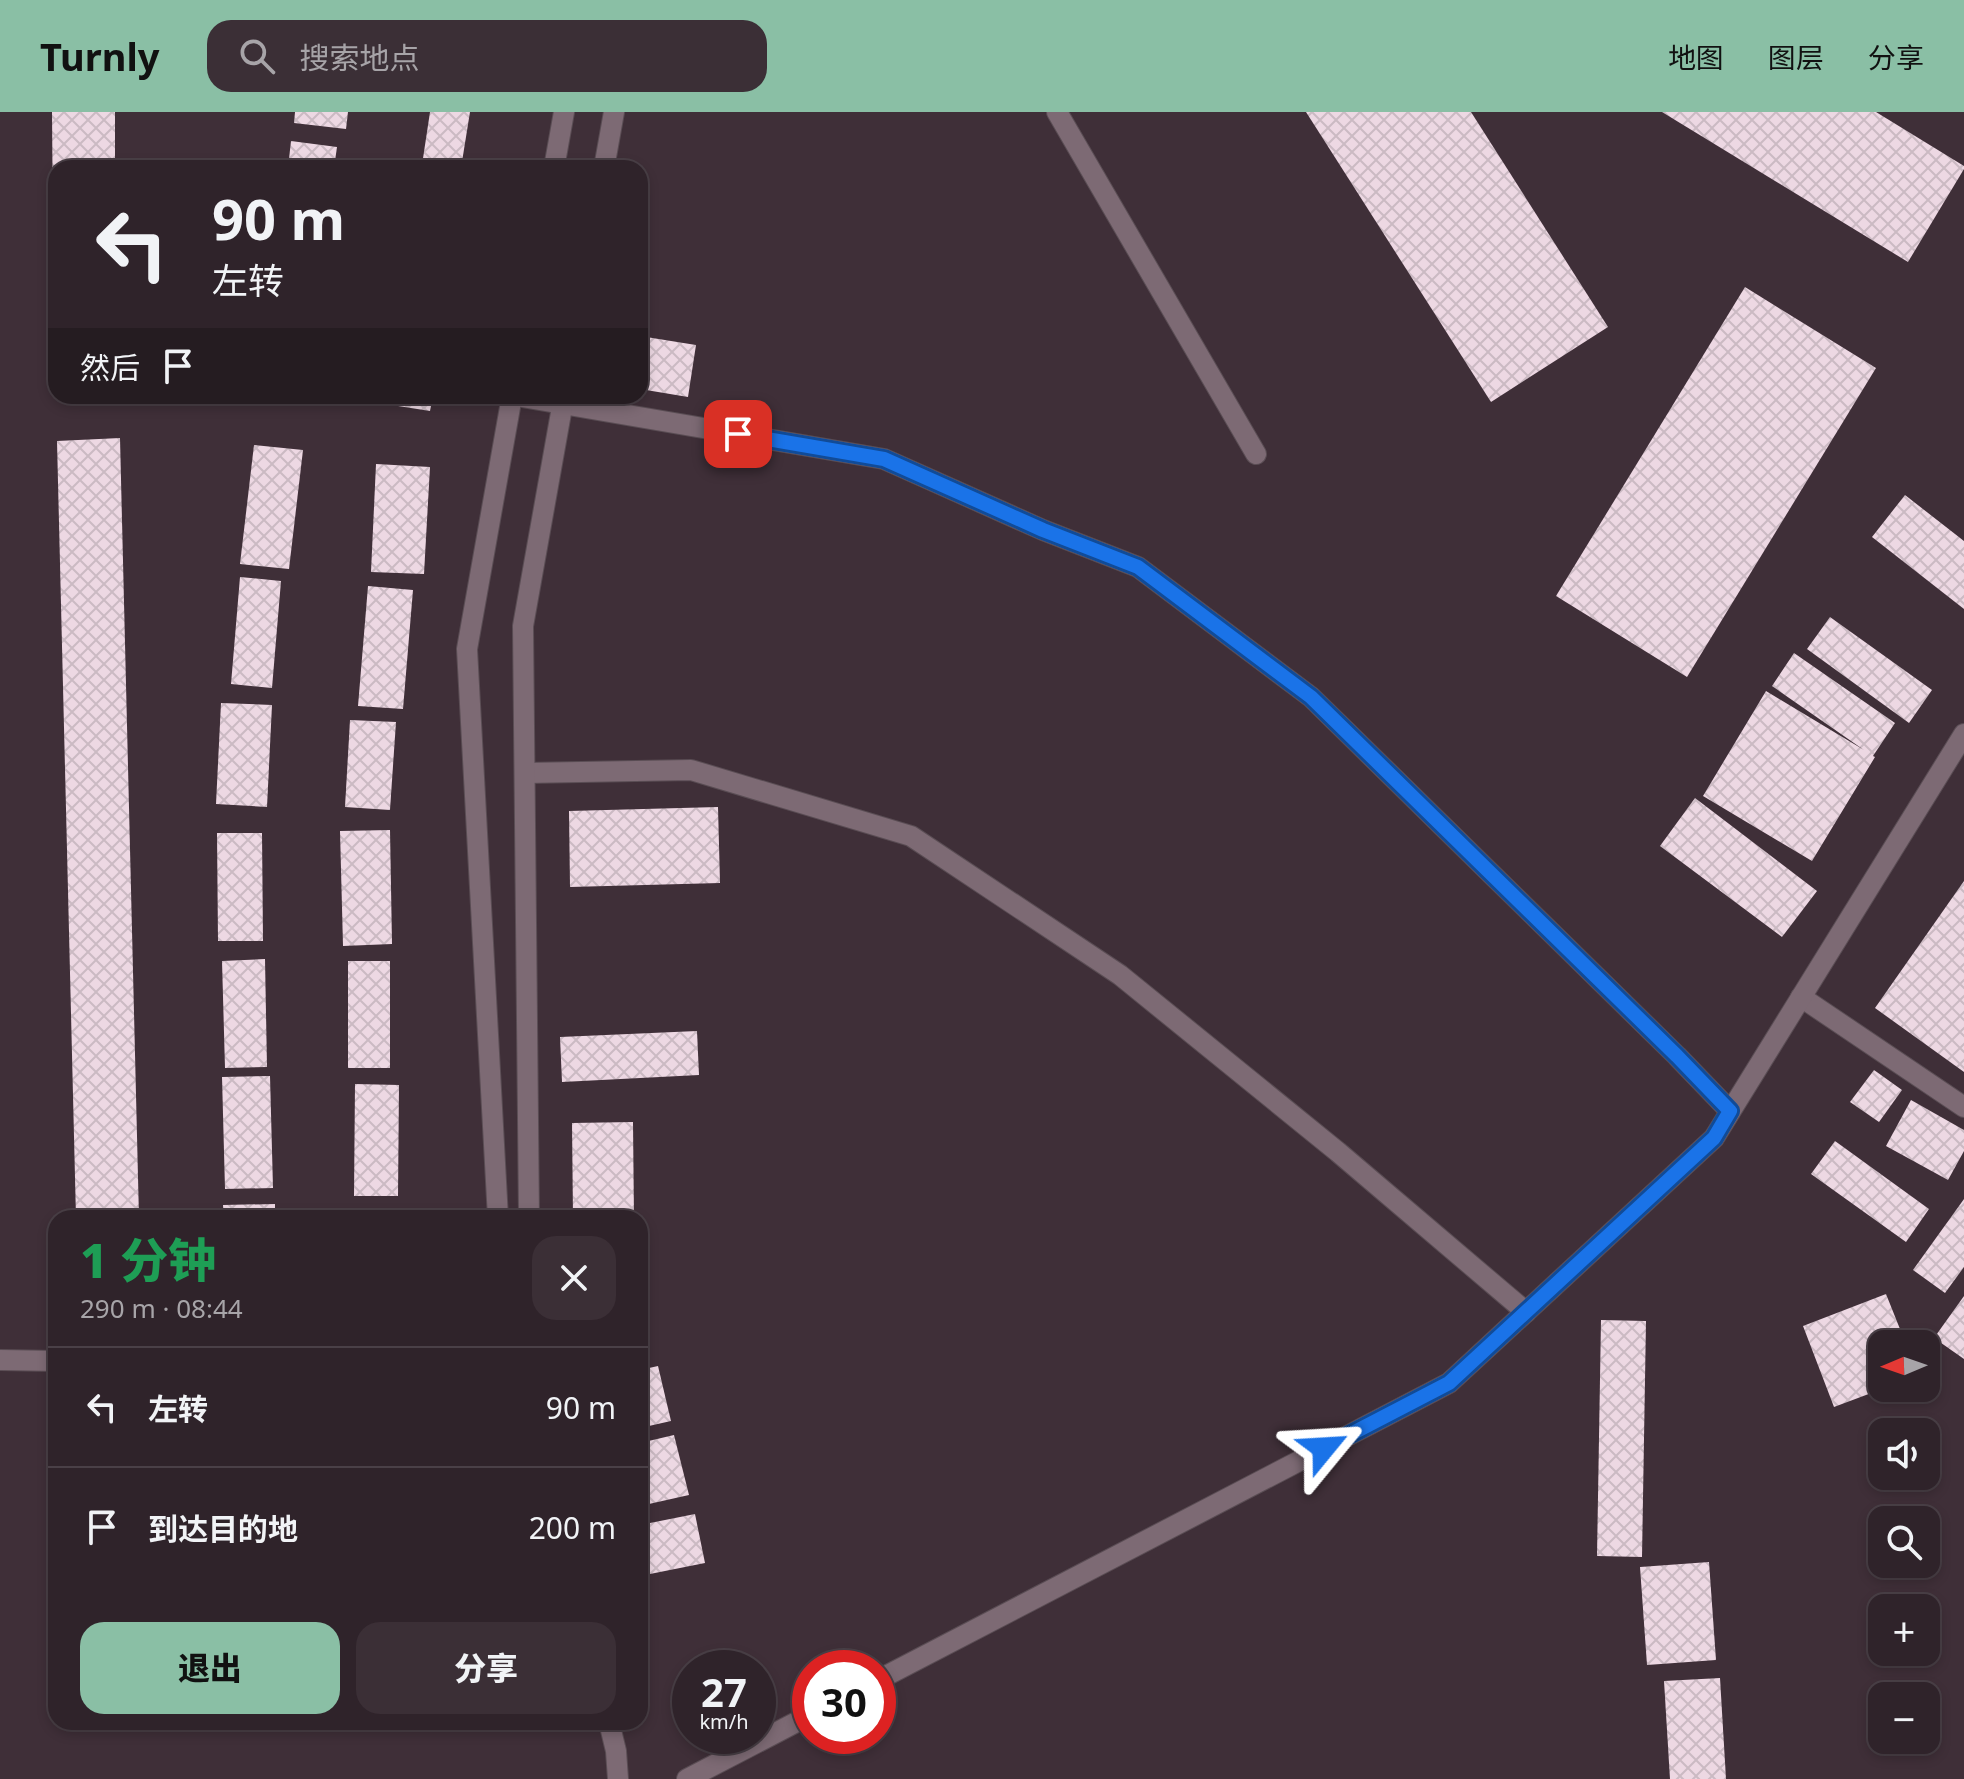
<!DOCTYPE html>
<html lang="zh">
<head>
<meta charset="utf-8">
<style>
  body { margin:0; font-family:"Noto Sans","Noto Sans SC",sans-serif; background:#3b2f36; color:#f1f3f6; height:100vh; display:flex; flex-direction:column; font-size:30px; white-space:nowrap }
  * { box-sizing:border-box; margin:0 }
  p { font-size:26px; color:#a7a4a8 }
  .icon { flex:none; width:44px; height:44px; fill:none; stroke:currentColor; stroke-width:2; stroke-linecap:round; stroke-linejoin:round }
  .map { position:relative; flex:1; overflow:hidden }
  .sheet { position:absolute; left:48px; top:1098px; width:600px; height:520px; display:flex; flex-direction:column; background:#2f232a; border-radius:24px; box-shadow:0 4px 12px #0003,0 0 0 2px #4a4047 }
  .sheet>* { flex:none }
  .guide { position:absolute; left:48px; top:48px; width:600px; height:244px; border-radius:24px; box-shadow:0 4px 12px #0003,0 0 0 2px #4a4047; background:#2f232a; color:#f1f3f6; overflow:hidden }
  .needle { width:52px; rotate:268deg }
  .buttons { position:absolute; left:1868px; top:1218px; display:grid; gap:16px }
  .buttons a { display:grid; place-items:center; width:72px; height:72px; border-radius:16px; background:#2f232a; box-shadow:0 4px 12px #0003,0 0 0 2px #4a4047; font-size:40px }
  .speed { position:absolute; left:672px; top:1538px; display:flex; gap:16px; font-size:40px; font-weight:700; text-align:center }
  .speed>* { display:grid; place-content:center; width:104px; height:104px; border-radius:50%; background:#2f232a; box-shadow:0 4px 12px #0003,0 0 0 2px #4a4047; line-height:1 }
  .speed small { font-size:20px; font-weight:400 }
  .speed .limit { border:12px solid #d22; background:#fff; color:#111 }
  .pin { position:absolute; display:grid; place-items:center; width:68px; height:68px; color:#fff; margin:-34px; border-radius:16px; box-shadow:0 4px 12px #0006 }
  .me { position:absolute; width:88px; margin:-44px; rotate:63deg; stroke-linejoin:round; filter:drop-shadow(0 0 6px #0008) }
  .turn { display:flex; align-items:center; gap:28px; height:168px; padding:0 32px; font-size:36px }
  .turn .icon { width:104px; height:104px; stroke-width:2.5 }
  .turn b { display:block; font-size:56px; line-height:68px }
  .then { display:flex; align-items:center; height:76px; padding:0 32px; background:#0003; gap:16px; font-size:30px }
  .round { display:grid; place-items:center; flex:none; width:84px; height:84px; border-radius:24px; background:#3b2f36 }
  .overview { display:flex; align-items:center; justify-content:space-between; height:136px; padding:0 32px }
  h1 { font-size:48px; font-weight:800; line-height:60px; color:#1e9e55 }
  .action { display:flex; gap:16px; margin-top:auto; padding:16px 32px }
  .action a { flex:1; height:92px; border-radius:24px; background:#8abfa5; color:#111; font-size:32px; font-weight:800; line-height:92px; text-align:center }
  .action a+a { background:#3b2f36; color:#f1f3f6 }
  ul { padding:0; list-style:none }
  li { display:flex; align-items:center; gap:24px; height:120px; padding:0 32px; border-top:2px solid #4a4047 }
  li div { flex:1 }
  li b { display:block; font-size:30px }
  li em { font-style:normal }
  header { display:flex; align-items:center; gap:48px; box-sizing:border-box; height:112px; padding:0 40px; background:#8abfa5; color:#111 }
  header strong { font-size:38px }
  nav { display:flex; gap:44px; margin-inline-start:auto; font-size:28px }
  .search { width:560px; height:72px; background:#3b2f36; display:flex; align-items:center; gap:20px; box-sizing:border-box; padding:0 28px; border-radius:24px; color:#a7a4a8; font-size:30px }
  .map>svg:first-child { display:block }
  .building { fill:url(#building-cross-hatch) }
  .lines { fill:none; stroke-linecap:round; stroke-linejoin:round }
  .lane-casing { stroke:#5a4d54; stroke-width:22 }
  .street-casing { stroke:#5a4d54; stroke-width:22 }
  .lane { stroke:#7d6a74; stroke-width:20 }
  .street { stroke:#7d6a74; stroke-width:20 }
  .route-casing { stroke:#114b97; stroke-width:20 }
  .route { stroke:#1a73e8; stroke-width:14 }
</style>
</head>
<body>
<header>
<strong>Turnly</strong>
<div class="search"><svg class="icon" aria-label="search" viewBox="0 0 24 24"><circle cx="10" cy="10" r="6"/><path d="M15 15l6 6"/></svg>搜索地点</div>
<nav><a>地图</a><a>图层</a><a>分享</a></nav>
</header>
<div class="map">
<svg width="1964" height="1667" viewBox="0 0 1964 1667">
  <defs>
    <pattern id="building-cross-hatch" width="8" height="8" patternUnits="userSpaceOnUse" patternTransform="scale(2)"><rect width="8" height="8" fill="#edd8e3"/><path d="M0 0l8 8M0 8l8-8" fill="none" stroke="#cbbac3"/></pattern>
  </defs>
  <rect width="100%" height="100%" fill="#3f2f38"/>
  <g class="building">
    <path d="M 52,0 L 115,0 L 115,56 L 56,56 L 56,124 L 53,124 Z"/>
    <path d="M 295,0 L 348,0 L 346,17 L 294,11 Z"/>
    <path d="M 430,0 L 470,0 L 461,56 L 422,53 Z"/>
    <path d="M 1306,0 L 1471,0 L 1608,215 L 1491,290 Z"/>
    <path d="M 1662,0 L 1876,0 L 1964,54 L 1964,57 L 1908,150 Z"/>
    <path d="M 291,29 L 337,35 L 334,56 L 288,56 Z"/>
    <path d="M 1745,175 L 1876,256 L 1687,565 L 1556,484 Z"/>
    <path d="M 640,224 L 696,233 L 688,285 L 640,277 Z"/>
    <path d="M 275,284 L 313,284 L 312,291 Z"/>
    <path d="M 380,284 L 433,284 L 430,299 L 379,291 Z"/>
    <path d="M 120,326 L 139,1106 L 76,1106 L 57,329 Z"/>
    <path d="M 254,333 L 303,338 L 289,457 L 240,452 Z"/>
    <path d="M 376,352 L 430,355 L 424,462 L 371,460 Z"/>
    <path d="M 1905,383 L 1964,429 L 1964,497 L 1872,425 Z"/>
    <path d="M 240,465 L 281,469 L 272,576 L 231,572 Z"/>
    <path d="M 368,474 L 413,478 L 403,597 L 358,594 Z"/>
    <path d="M 1830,505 L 1932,578 L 1909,611 L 1807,537 Z"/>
    <path d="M 1794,541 L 1895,611 L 1873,644 L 1875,645 L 1812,749 L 1703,684 L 1766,579 L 1864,638 L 1772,574 Z"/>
    <path d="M 221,591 L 272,593 L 267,695 L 216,692 Z"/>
    <path d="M 350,608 L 396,610 L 390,698 L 345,695 Z"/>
    <path d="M 1695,686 L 1817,779 L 1782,825 L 1660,734 Z"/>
    <path d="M 718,695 L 720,771 L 570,775 L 569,699 Z"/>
    <path d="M 390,718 L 392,832 L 343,834 L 340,719 Z"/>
    <path d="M 217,721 L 262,721 L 263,829 L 218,829 Z"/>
    <path d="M 1964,769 L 1964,960 L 1875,896 Z"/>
    <path d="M 265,847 L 267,955 L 225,956 L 222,849 Z"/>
    <rect x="348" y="849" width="42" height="107"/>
    <path d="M 697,919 L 699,963 L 562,970 L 560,925 Z"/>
    <path d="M 1874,958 L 1902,978 L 1879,1010 L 1850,990 Z"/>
    <path d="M 270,964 L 273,1076 L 225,1077 L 222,965 Z"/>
    <path d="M 355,972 L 399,973 L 398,1084 L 354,1084 Z"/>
    <path d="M 1911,988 L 1964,1018 L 1964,1039 L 1948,1068 L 1886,1034 Z"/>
    <path d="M 633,1010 L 634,1106 L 573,1106 L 572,1011 Z"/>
    <path d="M 1835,1029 L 1929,1097 L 1906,1130 L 1811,1062 Z"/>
    <path d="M 1964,1087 L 1964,1155 L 1945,1181 L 1913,1158 Z"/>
    <path d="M 275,1092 L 275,1106 L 224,1106 L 223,1093 Z"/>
    <path d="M 405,1102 L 405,1106 L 354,1106 L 354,1103 Z"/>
    <path d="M 1886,1182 L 1906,1232 L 1882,1232 L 1882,1277 L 1834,1295 L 1803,1214 Z"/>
    <path d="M 1964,1184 L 1964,1247 L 1934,1226 Z"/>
    <path d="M 1601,1208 L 1646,1209 L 1642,1445 L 1597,1444 Z"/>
    <path d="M 658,1254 L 671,1309 L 640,1316 L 640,1258 Z"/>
    <path d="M 674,1323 L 689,1383 L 640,1394 L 640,1331 Z"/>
    <path d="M 695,1402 L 705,1451 L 640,1464 L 640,1413 Z"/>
    <path d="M 1709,1450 L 1716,1548 L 1647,1553 L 1640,1455 Z"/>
    <path d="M 1720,1566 L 1726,1667 L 1670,1667 L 1664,1569 Z"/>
  </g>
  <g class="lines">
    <defs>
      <g id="lane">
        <path d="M 1057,0 L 1256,342"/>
        <path d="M 554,56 L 564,0"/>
        <path d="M 516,284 L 884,347 L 1043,418 L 1138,455 L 1311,585 L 1677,944 L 1730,999"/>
        <path d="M 525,661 L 691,658 L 911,724 L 1120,863 L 1338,1040 L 1526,1200"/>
        <path d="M 1801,885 L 1964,995"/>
        <path d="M 498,1106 L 467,537 L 512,284"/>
      </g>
      <g id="street">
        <path d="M 604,56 L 614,0"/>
        <path d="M 529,1106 L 523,514 L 564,284"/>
        <path d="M 0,1248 L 56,1249"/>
        <path d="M 878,1568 L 1449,1271 L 1714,1026 L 1964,622"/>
        <path d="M 609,1610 L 616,1639 L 618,1667"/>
        <path d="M 687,1667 L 810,1603"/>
      </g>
    </defs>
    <use href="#lane" class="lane-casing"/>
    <use href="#street" class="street-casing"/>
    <use href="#lane" class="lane"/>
    <use href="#street" class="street"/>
  </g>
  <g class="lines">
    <defs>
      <path id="route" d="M 738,322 L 884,347 L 1043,418 L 1138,455 L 1311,585 L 1677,944 L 1730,999 L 1714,1026 L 1449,1271 L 1324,1336"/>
    </defs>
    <use href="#route" class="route-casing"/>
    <use href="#route" class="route"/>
  </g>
</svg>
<div class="buttons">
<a><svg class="needle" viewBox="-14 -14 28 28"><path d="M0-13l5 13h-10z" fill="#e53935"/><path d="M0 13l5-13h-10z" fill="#a7a4a8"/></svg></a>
<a><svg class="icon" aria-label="sound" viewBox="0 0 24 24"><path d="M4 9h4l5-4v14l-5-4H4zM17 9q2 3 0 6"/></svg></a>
<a><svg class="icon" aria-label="search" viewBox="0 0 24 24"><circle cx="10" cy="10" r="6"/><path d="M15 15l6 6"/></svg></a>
<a>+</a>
<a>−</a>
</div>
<div class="speed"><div>27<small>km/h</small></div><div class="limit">30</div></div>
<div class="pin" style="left:738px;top:322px;background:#d93025"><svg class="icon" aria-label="arrive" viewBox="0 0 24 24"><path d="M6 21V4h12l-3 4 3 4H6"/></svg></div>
<svg class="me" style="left:1324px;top:1336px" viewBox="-20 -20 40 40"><path d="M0-17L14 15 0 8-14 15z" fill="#1a73e8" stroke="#fff" stroke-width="4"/></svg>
<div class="guide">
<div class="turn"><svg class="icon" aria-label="left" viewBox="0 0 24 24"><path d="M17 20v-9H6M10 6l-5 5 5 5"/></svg><div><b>90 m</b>左转</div></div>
<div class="then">然后<svg class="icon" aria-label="arrive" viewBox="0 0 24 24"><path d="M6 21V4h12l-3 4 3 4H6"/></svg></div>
</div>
<section class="sheet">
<div class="overview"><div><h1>1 分钟</h1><p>290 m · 08:44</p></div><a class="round"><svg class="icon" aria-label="close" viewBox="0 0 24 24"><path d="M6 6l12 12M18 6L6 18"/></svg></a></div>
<ul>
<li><svg class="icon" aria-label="left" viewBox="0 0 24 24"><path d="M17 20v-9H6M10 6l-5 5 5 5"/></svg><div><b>左转</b></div><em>90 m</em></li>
<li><svg class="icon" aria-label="arrive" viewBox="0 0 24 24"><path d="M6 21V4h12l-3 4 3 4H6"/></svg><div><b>到达目的地</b></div><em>200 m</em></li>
</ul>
<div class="action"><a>退出</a><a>分享</a></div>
</section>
</div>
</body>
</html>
